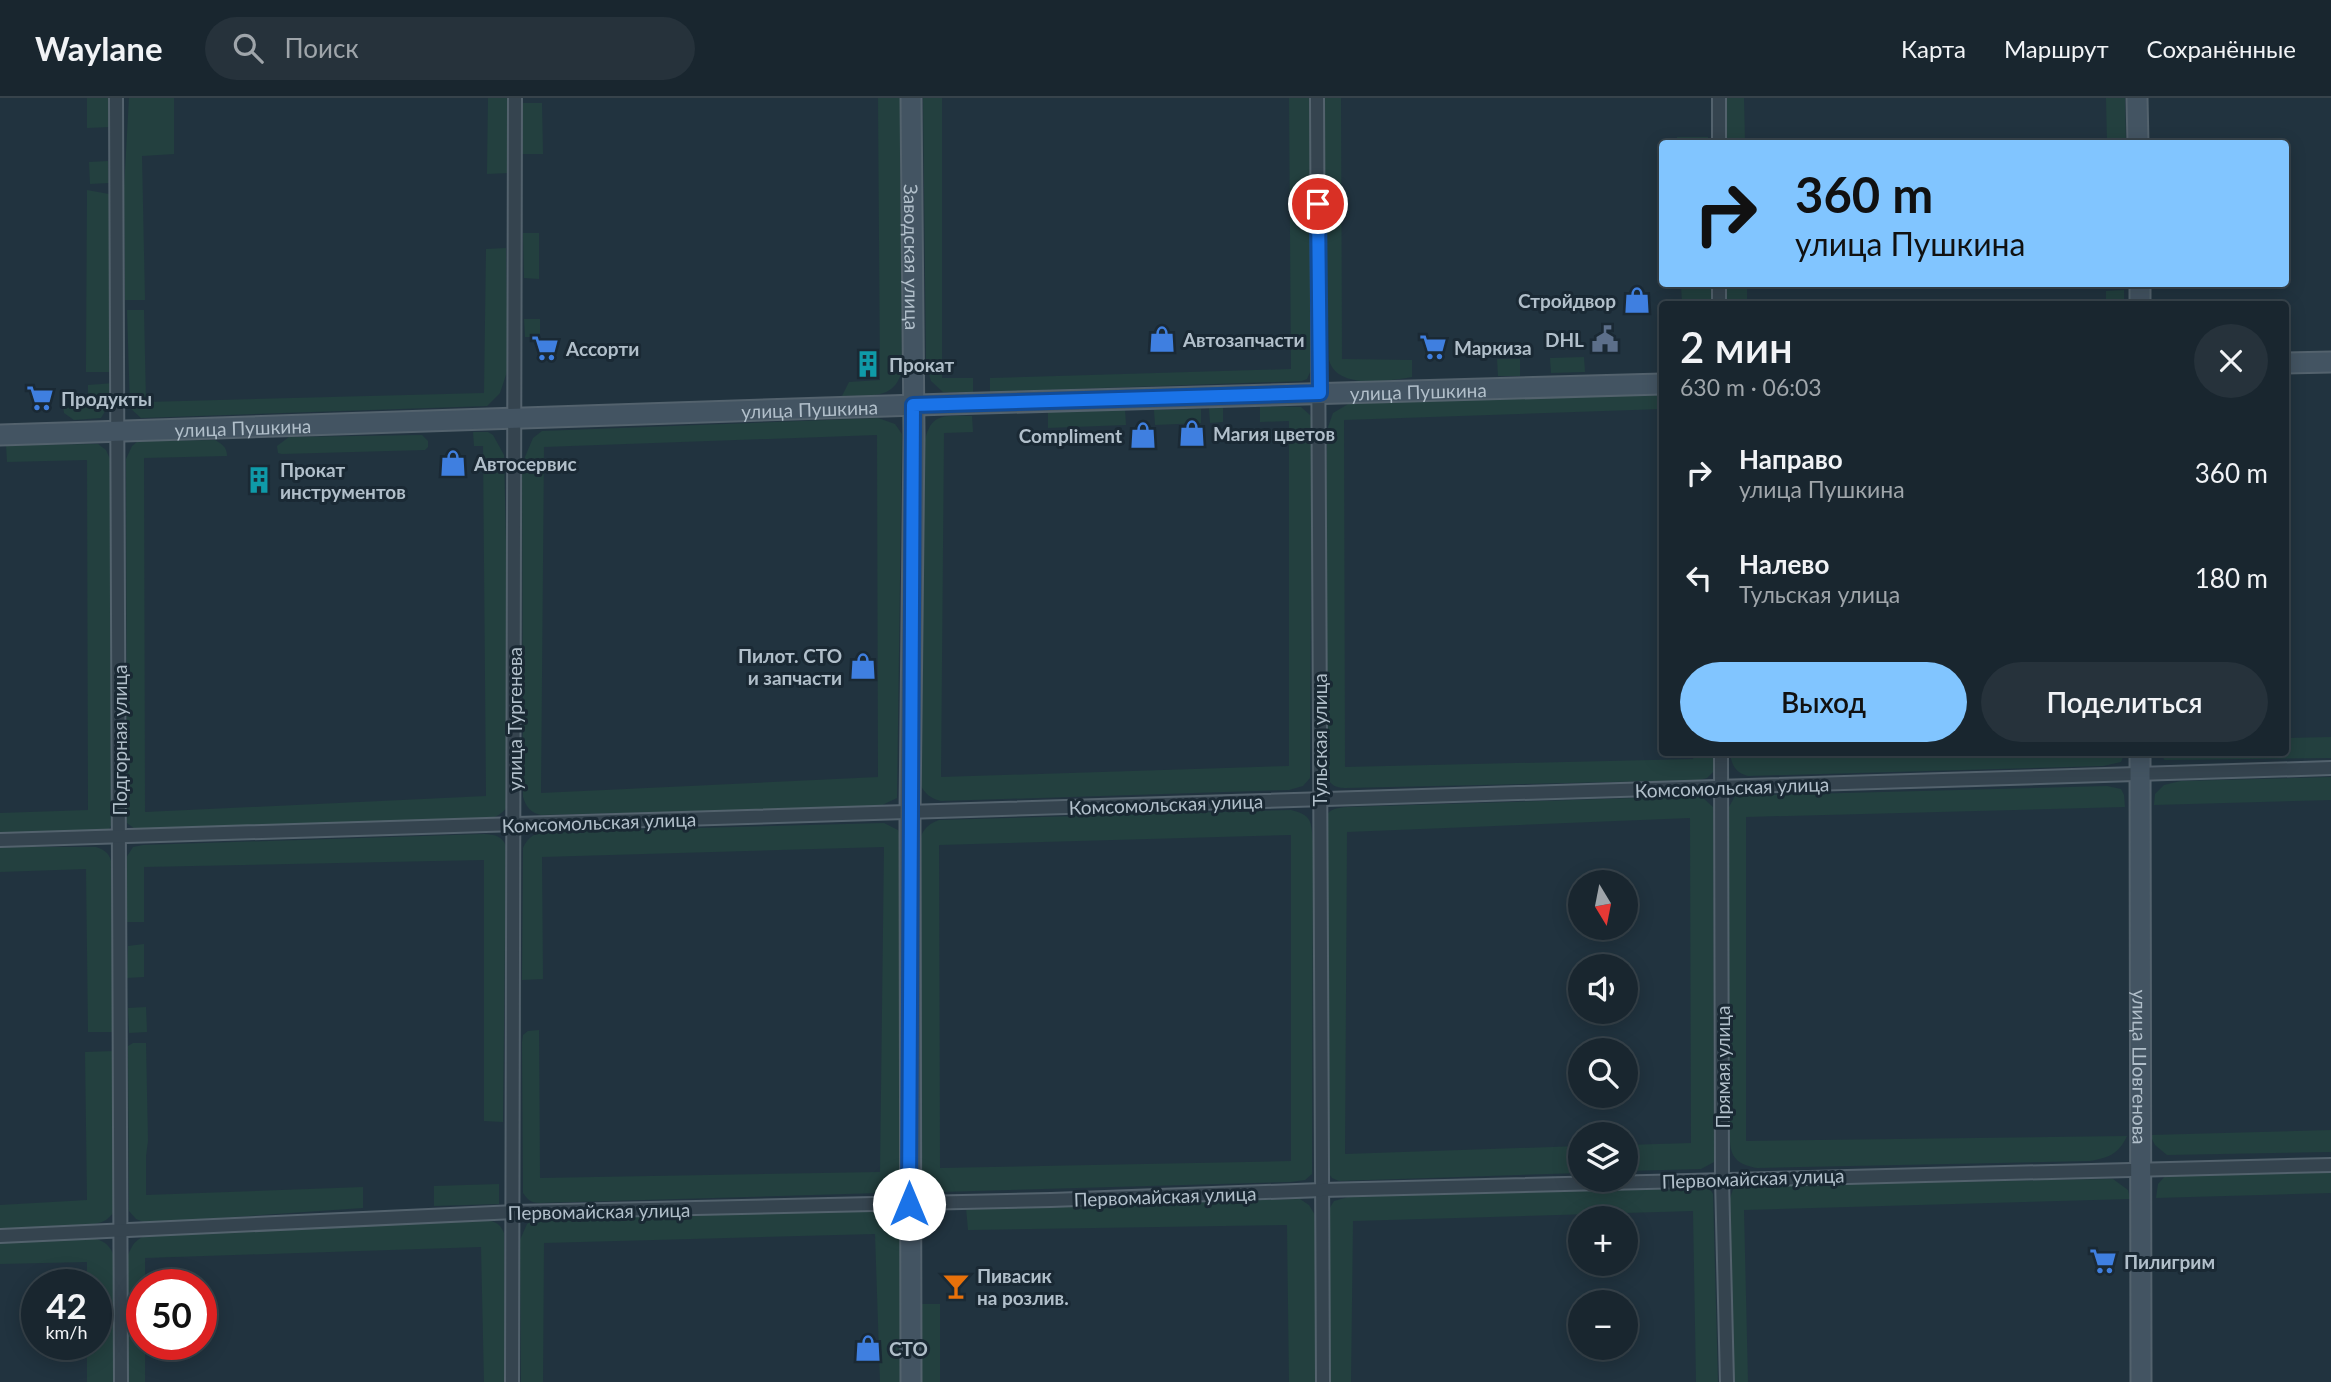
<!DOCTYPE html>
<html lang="ru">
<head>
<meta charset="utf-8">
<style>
  body { margin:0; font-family:Lato,sans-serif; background:#26323b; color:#f1f3f6; height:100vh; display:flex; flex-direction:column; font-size:26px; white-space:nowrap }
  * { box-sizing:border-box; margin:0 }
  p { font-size:23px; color:#9fa5aa }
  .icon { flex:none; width:38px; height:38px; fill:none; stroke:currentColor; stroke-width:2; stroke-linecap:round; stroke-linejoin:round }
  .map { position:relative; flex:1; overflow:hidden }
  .details { position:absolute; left:1659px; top:203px; width:630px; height:455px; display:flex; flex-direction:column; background:#19262f; border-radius:7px; box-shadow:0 4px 18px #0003,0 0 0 2px #37434b }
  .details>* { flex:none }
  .guide { position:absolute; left:1659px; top:42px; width:630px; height:147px; border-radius:7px; box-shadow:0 4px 18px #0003,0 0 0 2px #37434b; background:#81c5ff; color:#111; overflow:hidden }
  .needle { width:46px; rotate:170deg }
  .fabs { position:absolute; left:1568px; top:772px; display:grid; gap:14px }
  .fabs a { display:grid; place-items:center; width:70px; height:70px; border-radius:50%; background:#19262f; box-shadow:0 4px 18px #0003,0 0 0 2px #37434b; font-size:35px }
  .speed { position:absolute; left:21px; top:1171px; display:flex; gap:14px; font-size:35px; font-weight:700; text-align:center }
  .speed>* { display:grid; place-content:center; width:91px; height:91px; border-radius:50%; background:#19262f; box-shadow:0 4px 18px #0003,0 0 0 2px #37434b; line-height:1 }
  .speed small { font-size:18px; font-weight:400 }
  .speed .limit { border:10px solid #d22; background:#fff; color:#111 }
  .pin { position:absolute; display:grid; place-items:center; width:60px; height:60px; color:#fff; margin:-30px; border:4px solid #fff; border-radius:50%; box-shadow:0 2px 7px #0007 }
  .me { position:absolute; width:77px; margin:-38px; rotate:0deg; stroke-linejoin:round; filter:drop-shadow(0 0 5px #0008) }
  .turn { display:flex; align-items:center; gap:24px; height:147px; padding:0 21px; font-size:32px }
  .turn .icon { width:91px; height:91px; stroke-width:2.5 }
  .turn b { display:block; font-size:49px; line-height:60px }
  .round { display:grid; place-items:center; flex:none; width:74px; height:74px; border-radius:37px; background:#26323b }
  .summary { display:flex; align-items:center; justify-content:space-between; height:119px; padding:0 21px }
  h1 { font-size:42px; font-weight:600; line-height:52px }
  .primary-button { display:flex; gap:14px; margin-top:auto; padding:14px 21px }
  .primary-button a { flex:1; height:80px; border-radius:42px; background:#81c5ff; color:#111; font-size:28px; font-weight:600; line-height:80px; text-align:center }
  .primary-button a+a { background:#26323b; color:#f1f3f6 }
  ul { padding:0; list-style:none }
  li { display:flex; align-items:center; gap:21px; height:105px; padding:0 21px }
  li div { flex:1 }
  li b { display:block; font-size:26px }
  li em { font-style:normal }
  header { display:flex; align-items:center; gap:42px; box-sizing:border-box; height:98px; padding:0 35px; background:#19262f; border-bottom:2px solid #37434b }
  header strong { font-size:33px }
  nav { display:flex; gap:38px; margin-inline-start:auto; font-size:24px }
  .search { width:490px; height:63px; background:#26323b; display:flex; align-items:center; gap:18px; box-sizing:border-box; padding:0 24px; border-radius:38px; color:#9fa5aa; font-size:26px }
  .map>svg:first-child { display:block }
  .green { fill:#23403f; fill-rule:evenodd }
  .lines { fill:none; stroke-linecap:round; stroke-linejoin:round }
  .minor-casing { stroke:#53626d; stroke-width:16 }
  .secondary-casing { stroke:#53626d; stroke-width:23 }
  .minor { stroke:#35444f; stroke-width:12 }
  .secondary { stroke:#435462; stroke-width:19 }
  .route-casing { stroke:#114b97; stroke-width:18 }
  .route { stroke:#1a73e8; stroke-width:12 }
  .labels { text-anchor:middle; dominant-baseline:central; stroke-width:6; stroke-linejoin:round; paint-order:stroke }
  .street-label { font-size:19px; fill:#b1bfca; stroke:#1a2934 }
  .poi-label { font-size:19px; font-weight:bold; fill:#b1bfca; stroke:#1a2934; text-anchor:start }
</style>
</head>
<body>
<header>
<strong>Waylane</strong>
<div class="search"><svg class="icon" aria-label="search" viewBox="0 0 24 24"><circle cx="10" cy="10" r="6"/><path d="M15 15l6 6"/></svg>Поиск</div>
<nav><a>Карта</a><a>Маршрут</a><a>Сохранённые</a></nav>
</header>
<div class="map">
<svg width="2331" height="1284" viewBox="0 0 2331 1284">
  <rect width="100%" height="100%" fill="#21333f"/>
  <g class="green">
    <path d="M 87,0 L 109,0 L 110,29 L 87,30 Z"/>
    <path d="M 129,0 L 174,0 L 174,56 L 142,58 L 145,202 L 125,202 L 124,90 Z"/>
    <path d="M 488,0 L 508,0 L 509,75 L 487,76 Z"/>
    <path d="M 878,0 L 900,0 L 902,272 C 895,303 868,297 842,298 L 849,284 L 880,282 Z"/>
    <path d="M 923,0 L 942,0 L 942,280 L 973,280 L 973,294 L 943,294 L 931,283 L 926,267 Z"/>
    <path d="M 1289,0 L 1311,0 L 1312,270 L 1307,281 L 1302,283 L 990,294 L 990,280 L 1291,271 Z"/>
    <path d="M 1323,0 L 1341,0 L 1342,261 L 1412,262 L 1412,279 C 1388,283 1337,292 1329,262 Z"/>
    <path d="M 1725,0 L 1744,0 L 1745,45 L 1725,45 Z"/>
    <path d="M 2106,0 L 2125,0 L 2126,45 L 2107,45 Z"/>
    <path d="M 520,5 L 542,5 L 543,56 L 522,56 Z"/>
    <rect x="1677" y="39" width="31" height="6"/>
    <path d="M 108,63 L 109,85 L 90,86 L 89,64 Z"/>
    <path d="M 87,92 L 109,96 L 113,101 L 112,274 L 86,274 Z"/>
    <path d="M 523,135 L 539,135 L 539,181 L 524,180 Z"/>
    <path d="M 506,150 L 508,271 L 500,295 L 487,308 L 141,320 L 130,310 L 127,212 L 144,212 L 146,304 L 484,295 L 486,151 Z"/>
    <path d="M 1681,186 L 1711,186 L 1711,206 L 1682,206 Z"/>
    <rect x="1726" y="186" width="21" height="20"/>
    <path d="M 2124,192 L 2124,206 L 2106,206 L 2106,193 Z"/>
    <path d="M 524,221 L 540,221 L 540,239 L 525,239 Z"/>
    <path d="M 1584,259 L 1585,274 L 1551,275 L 1550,260 Z"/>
    <path d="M 1497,261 L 1520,261 L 1520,278 L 1498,278 Z"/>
    <path d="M 114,285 L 113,300 L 101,320 L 74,322 L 64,315 L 63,308 L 88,308 L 88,287 Z"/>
    <path d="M 1662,296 L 1662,311 L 1344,322 L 1345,669 L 1693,661 L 1694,655 L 1714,654 L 1714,673 L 1707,680 L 1700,682 L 1345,690 C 1333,690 1330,685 1324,675 L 1327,332 L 1333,315 L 1350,305 Z"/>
    <path d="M 1260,308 L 1301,309 L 1310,317 L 1312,322 L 1310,680 L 1303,688 L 1289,692 L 941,703 C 931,701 924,695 920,686 L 924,347 C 930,314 943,318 972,318 L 973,334 L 944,335 L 941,679 L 1289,668 L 1289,323 L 1260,324 Z"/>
    <path d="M 1209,310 L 1223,310 L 1223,324 L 1210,325 Z"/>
    <path d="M 1125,311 L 1126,327 L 1048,330 L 1048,313 Z"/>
    <path d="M 1201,311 L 1201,325 L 1155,327 L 1154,312 Z"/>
    <path d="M 878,320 L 895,326 L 902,336 L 897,700 L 878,709 L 541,717 C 531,715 526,709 523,699 L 522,366 L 533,340 L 542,333 ZM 877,337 L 878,679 L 541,695 L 544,349 Z"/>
    <path d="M 473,334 L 488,334 L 493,337 L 504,357 L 507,483 L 507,709 C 502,716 495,720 487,721 L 140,735 L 127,725 L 127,718 L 126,361 L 132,348 L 138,343 L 215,342 C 222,346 227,349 227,358 L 144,360 L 145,714 L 486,698 L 483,348 L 474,348 Z"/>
    <path d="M 422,337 L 428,343 L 428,349 L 425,352 L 282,356 L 278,355 L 277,348 L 289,339 Z"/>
    <path d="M 98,346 L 106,352 L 110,361 L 114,525 L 112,726 L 109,731 L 105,733 L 0,737 L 0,715 L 88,712 L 87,362 L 7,364 L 6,347 Z"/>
    <path d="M 2331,639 L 2331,660 L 2165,662 L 2158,655 L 2286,654 L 2286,640 Z"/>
    <path d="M 1730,654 L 1746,655 L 1747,657 L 1810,654 L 2125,655 L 2121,664 L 2103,668 L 1748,678 C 1736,675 1731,667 1730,654 Z"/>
    <path d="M 2331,679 L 2331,702 L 2154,707 L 2155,696 L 2164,687 L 2181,683 Z"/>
    <path d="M 2107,688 L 2121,691 L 2124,697 L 2125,709 L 1746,719 L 1746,1043 L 2127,1038 C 2119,1056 2108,1060 2090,1063 L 1757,1070 C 1741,1067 1731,1062 1730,1044 L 1727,719 L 1729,709 L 1735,698 Z"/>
    <path d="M 1701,698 L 1713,709 L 1714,1064 L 1701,1071 L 1626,1073 L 1626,1047 L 1691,1045 L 1690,720 L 1347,734 L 1345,1056 L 1580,1048 L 1580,1075 L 1339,1083 L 1332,1080 L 1325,1070 L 1326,719 C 1329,710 1339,710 1347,709 Z"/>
    <path d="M 1291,712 C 1312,717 1311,723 1313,743 L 1312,1076 L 1305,1082 L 1291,1084 L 940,1094 L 923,1091 L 919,1086 L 918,749 C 921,735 925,727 939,722 ZM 1291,737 L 1291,1063 L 940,1070 L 939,747 Z"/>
    <path d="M 884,725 L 898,732 L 903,745 L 902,1082 L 898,1089 L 880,1095 L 540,1105 C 531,1105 528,1102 523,1095 L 522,944 L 523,937 L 528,933 L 539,932 L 540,1080 L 880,1074 L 884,749 L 542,759 L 543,881 L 522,882 L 523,750 C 527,741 532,737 541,734 Z"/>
    <path d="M 484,736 C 494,737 502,737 506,748 L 503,1024 L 484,1023 L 484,762 L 144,769 L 144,824 L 127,824 L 126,760 L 133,749 L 143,747 Z"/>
    <path d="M 0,749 L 96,749 C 106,752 111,757 112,768 L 115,934 L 88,934 L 86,771 L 0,774 Z"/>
    <path d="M 144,846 L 144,879 L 127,880 L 128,848 Z"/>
    <path d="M 146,909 L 147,934 L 129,935 L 128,910 Z"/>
    <path d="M 133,945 L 146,945 L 148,1043 L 146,1058 L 146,1097 L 363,1089 L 363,1110 L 146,1125 L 136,1121 L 129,1113 L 128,948 Z"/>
    <path d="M 114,953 L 116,1110 C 109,1123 102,1125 88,1127 L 0,1131 L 0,1107 L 87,1102 L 85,954 Z"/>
    <path d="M 2331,1032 L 2331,1054 L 2167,1057 L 2155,1047 L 2150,1037 Z"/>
    <path d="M 2331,1074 L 2331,1095 L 2156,1100 L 2158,1086 L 2166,1077 Z"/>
    <path d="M 2113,1081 L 2128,1092 L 2130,1101 L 1744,1112 L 1748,1284 L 1733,1284 L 1729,1104 L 1733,1091 L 1744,1087 Z"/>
    <path d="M 499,1086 L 499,1106 L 434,1108 L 434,1088 Z"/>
    <path d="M 1702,1088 L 1710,1091 L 1713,1096 L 1718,1284 L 1696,1284 L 1693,1113 L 1353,1123 L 1351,1284 L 1330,1284 L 1328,1113 L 1334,1103 L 1348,1099 Z"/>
    <path d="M 1300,1101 L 1309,1107 L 1315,1117 L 1316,1284 L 1289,1284 L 1287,1127 L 968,1132 L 966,1110 Z"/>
    <path d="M 874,1112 L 885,1113 L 897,1120 L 901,1130 L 904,1284 L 880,1284 L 875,1136 L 544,1145 L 543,1284 L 521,1284 L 520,1142 L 527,1126 L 534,1122 Z"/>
    <path d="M 481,1122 C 492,1122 500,1124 504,1135 L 505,1284 L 484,1284 L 481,1149 L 145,1160 L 145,1186 L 142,1186 L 142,1246 L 145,1246 L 145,1284 L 128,1284 L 128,1157 C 132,1147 135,1142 145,1138 Z"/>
    <path d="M 93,1140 C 108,1144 112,1150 116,1165 L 115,1284 L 87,1284 L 87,1246 L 96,1246 L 96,1186 L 87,1186 L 87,1164 L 0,1166 L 0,1144 Z"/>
    <rect x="918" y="1206" width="22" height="78"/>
  </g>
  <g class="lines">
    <defs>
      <g id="minor">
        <path d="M 116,0 L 121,1284"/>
        <path d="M 1317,0 L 1323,1284"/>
        <path d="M 1719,0 L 1719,46"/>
        <path d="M 1719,186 L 1719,206"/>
        <path d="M 1721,654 L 1722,1081 L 1727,1284"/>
        <path d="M 0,742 L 2331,670"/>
        <path d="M 0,1138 L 513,1114 L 1051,1102 L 1322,1092 L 2331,1067"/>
        <path d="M 512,1284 L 515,0"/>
      </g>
      <g id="secondary">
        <path id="s1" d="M 911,0 L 914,337 L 910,715 L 911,1284"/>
        <path d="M 2137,0 L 2138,46"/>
        <path d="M 2140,186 L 2140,206"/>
        <path d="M 2286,265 L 2331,264"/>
        <path id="s2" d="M 0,337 L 949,306 L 1662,286"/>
        <path id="s3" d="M 2140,654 L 2141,1284"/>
      </g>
    </defs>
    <use href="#minor" class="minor-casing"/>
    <use href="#secondary" class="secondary-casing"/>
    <use href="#minor" class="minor"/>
    <use href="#secondary" class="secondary"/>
  </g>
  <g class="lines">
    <defs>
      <path id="route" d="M 909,1106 L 913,307 L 1320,295 L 1318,106"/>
    </defs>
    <use href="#route" class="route-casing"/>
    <use href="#route" class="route"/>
  </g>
  <defs>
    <symbol id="shop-bare" viewBox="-9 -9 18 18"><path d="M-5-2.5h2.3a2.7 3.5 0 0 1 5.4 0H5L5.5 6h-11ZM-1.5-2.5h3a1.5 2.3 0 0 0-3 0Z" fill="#3f7fe0" stroke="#1a2934" stroke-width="2.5" paint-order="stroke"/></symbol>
    <symbol id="civic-bare" viewBox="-9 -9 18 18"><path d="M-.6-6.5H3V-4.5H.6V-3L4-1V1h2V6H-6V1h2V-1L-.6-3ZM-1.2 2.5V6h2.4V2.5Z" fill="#5c6f8a" stroke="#1a2934" stroke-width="2.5" paint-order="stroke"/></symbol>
    <symbol id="supermarket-bare" viewBox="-9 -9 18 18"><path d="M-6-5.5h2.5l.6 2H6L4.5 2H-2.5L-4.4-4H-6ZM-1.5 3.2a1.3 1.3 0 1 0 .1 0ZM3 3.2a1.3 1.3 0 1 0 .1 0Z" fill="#3f7fe0" stroke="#1a2934" stroke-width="2.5" paint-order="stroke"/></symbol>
    <symbol id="building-bare" viewBox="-9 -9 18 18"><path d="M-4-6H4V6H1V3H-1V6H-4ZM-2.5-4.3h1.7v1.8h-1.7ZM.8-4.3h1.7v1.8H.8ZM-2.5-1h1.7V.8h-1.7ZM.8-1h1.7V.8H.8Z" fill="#0f9aa8" stroke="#1a2934" stroke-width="2.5" paint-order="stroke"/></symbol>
    <symbol id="bar-bare" viewBox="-9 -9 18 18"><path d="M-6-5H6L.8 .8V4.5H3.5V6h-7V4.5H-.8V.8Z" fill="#e8710a" stroke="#1a2934" stroke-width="2.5" paint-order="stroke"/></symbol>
  </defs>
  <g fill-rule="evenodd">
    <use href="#shop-bare" x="1618" y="183" width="38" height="38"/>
    <use href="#shop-bare" x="1143" y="222" width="38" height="38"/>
    <use href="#civic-bare" x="1586" y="222" width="38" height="38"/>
    <use href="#supermarket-bare" x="1414" y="230" width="38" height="38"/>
    <use href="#supermarket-bare" x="526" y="231" width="38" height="38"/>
    <use href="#building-bare" x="849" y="247" width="38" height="38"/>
    <use href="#supermarket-bare" x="21" y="281" width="38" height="38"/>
    <use href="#shop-bare" x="1173" y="316" width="38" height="38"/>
    <use href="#shop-bare" x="1124" y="318" width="38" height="38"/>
    <use href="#shop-bare" x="434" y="346" width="38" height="38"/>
    <use href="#building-bare" x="240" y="363" width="38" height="38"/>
    <use href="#shop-bare" x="844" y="549" width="38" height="38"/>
    <use href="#supermarket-bare" x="2084" y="1144" width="38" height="38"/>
    <use href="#bar-bare" x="937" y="1169" width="38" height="38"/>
    <use href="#shop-bare" x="849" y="1231" width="38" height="38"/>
  </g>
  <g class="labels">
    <g class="street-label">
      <text stroke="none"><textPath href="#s1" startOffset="159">Заводская улица</textPath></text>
      <text stroke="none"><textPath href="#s2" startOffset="1419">улица Пушкина</textPath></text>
      <text stroke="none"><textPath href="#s2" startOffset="810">улица Пушкина</textPath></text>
      <text stroke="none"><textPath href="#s2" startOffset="243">улица Пушкина</textPath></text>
      <text transform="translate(514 621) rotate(-90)">улица Тургенева</text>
      <text transform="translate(119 642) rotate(-90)">Подгорная улица</text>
      <text transform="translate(1319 642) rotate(-90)">Тульская улица</text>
      <text transform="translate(1732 689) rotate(-2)">Комсомольская улица</text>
      <text transform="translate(1166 706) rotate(-2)">Комсомольская улица</text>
      <text transform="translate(599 724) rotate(-2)">Комсомольская улица</text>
      <text transform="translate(1722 969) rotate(-90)">Прямая улица</text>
      <text stroke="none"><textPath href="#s3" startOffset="315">улица Шовгенова</textPath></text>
      <text transform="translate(1753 1080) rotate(-2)">Первомайская улица</text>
      <text transform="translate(1165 1098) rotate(-2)">Первомайская улица</text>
      <text transform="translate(599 1113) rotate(-1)">Первомайская улица</text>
    </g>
    <g class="poi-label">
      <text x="1616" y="202" text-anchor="end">Стройдвор</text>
      <text x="1183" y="241">Автозапчасти</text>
      <text x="1584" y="241" text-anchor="end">DHL</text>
      <text x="1454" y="249">Маркиза</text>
      <text x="566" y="250">Ассорти</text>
      <text x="889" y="266">Прокат</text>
      <text x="61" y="300">Продукты</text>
      <text x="1213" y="335">Магия цветов</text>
      <text x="1122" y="337" text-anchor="end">Compliment</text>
      <text x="474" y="365">Автосервис</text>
      <text x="280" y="371">Прокат<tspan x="280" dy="22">инструментов</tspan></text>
      <text x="842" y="557" text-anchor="end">Пилот. СТО<tspan x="842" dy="22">и запчасти</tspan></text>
      <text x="2124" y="1163">Пилигрим</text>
      <text x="977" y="1177">Пивасик<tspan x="977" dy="22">на розлив.</tspan></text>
      <text x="889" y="1250">СТО</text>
    </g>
  </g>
</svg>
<div class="fabs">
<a><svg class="needle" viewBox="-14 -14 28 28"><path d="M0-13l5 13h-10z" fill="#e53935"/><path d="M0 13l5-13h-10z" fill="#9fa5aa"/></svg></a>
<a><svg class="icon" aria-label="sound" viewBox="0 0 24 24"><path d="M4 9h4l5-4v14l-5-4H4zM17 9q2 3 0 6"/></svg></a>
<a><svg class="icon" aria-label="search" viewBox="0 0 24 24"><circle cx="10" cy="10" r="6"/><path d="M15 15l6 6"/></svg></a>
<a><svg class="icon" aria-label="layers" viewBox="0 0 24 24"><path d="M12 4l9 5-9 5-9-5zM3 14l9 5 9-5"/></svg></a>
<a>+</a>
<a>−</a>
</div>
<div class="speed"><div>42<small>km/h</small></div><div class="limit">50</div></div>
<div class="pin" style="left:1318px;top:106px;background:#d93025"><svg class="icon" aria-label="arrive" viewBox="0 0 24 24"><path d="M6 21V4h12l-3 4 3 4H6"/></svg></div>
<svg class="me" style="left:909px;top:1106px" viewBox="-20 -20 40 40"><circle r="19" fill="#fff"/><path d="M0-13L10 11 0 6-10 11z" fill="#1a73e8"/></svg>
<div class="guide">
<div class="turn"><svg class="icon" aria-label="right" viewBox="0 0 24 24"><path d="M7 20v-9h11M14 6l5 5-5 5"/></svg><div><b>360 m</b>улица Пушкина</div></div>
</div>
<section class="details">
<div class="summary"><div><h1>2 мин</h1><p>630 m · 06:03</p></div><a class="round"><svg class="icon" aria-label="close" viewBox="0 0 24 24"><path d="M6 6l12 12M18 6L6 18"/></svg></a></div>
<ul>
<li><svg class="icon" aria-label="right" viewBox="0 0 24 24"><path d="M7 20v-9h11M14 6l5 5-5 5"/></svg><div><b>Направо</b><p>улица Пушкина</p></div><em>360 m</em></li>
<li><svg class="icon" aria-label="left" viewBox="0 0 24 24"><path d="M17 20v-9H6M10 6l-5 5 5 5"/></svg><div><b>Налево</b><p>Тульская улица</p></div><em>180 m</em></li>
</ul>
<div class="primary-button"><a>Выход</a><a>Поделиться</a></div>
</section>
</div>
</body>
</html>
